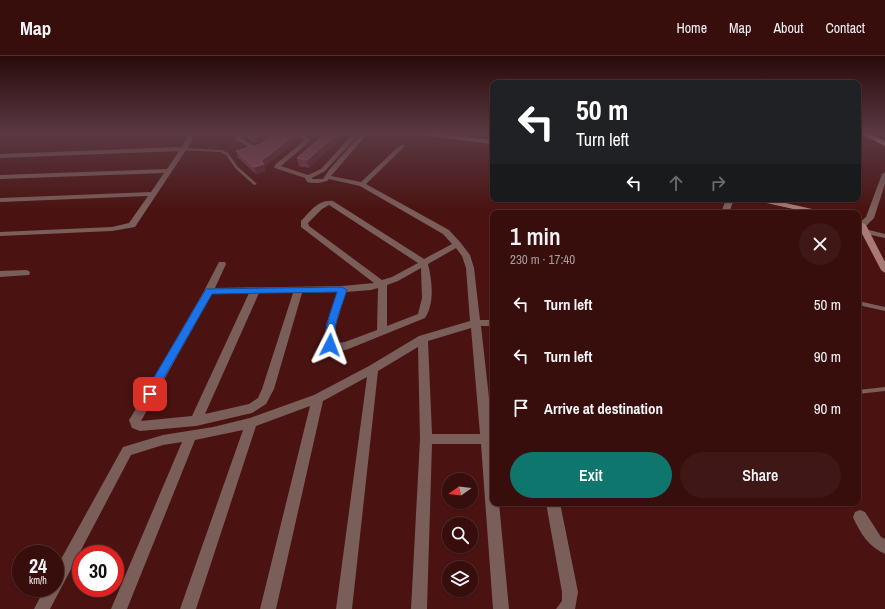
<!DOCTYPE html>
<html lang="en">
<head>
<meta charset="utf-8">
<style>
  body { margin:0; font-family:"Archivo Narrow",sans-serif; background:#3f1716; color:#f1f3f6; height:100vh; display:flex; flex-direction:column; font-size:15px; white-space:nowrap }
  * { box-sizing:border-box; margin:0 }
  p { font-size:13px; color:#ab9c9d }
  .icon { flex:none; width:22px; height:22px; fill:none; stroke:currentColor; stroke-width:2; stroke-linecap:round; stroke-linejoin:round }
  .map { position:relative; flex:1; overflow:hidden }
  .sheet { position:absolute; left:490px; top:154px; width:371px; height:296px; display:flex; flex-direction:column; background:#380e0d; border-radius:8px; box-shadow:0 1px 3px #0004,0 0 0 1px #522e2e }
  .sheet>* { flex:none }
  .banner { position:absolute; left:490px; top:24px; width:371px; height:122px; border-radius:8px; box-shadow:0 1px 3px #0004,0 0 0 1px #522e2e; background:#202124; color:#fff; overflow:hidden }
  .needle { width:26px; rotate:255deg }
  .tools { position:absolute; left:442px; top:417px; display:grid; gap:8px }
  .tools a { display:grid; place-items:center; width:36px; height:36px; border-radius:50%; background:#380e0d; box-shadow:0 1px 3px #0004,0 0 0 1px #522e2e; font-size:20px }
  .speed { position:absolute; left:12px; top:489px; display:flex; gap:8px; font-size:20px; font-weight:700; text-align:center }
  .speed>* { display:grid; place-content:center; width:52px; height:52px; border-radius:50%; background:#380e0d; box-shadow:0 1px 3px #0004,0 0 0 1px #522e2e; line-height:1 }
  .speed small { font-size:10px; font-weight:400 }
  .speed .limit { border:6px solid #d22; background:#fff; color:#111 }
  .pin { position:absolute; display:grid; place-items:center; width:34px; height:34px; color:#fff; margin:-17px; border-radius:8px; box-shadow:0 2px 6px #0006 }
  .me { position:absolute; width:44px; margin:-22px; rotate:3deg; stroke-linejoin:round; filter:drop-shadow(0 0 3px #0008) }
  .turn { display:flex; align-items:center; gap:14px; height:84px; padding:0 20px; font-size:18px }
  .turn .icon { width:52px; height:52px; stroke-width:2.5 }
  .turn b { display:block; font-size:28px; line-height:34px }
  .lanes { display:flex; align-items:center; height:38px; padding:0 20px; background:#0003; justify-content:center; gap:20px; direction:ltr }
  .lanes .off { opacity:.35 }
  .round { display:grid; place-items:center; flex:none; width:42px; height:42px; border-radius:21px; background:#3f1716 }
  .head { display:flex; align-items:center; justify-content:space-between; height:68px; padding:0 20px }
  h1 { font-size:24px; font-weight:600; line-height:30px }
  .action { display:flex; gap:8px; margin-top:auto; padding:8px 20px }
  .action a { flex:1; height:46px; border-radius:24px; background:#0f766e; color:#fff; font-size:16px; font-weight:600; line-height:46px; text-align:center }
  .action a+a { background:#3f1716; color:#f1f3f6 }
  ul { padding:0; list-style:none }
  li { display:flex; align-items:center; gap:12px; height:52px; padding:0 20px }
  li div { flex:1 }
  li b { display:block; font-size:15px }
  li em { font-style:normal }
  header { display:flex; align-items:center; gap:24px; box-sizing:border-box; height:56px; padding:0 20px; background:#380e0d; border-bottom:1px solid #522e2e }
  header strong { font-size:19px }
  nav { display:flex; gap:22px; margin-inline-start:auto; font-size:14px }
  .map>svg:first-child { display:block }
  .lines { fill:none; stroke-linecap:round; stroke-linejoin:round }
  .service { fill:#7a5e5a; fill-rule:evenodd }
  .minor { fill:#7a5e5a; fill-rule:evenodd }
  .secondary { fill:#a77a75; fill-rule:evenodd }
  .motorway { fill:#eaa59d; fill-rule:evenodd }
  .wall { fill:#723846 }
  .shaded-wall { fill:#5c212a }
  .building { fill:#814a56; stroke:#94626c }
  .route { fill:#1a73e8; stroke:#114b97 }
</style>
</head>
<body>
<header>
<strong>Map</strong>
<nav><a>Home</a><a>Map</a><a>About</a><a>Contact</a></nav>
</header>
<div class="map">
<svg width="885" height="553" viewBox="0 0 885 553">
  <rect width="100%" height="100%" fill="#4a1311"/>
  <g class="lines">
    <g class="service">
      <path d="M 181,92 L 222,94 L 228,97 L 238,111 L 257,128 L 254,129 L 236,113 L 226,99 L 220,96 L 182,94 L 180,93 Z"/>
      <path d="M 858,245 L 885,251 L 885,255 L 858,249 Z"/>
      <path d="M 885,331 L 885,335 L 858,338 L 858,334 Z"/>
    </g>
    <g class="minor">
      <path d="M 183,77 L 189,77 L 193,81 L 192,85 L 135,171 L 112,175 L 0,180 L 0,176 L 112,171 L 129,167 L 148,140 L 0,146 L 0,142 L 151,136 L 164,117 L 0,123 L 0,119 L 167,113 L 179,95 L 0,102 L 0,98 L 182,91 L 187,81 Z"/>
      <path d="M 240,77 L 246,77 L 241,82 L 254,90 C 264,87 270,77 281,77 L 263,91 L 253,94 L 235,83 L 235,81 Z"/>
      <path d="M 286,77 C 295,77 304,77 310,85 L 281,110 L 308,119 L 321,113 L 354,77 L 360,77 L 325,115 L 312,122 L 312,123 L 323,123 L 329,114 L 362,77 L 368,77 L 331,120 L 361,126 L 400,89 L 404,89 L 404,91 L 366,128 L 449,174 L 460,186 L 470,199 L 474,212 L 480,264 L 493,264 L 493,270 L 481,270 L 493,378 L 493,447 L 499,447 L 509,553 L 493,553 L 481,388 L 432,388 L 427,553 L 411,553 L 420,383 L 418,291 L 378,315 L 352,553 L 336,553 L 367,321 L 323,345 L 276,553 L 260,553 L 310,350 L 256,370 L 196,553 L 180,553 L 243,374 L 195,384 L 127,553 L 111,553 L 182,386 L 163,389 L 131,399 L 50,553 L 34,553 L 45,532 L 55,532 L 55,514 L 123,391 L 163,379 L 213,371 L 250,362 L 314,339 L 369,310 L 419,280 L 470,265 L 466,212 L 462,200 L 456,192 L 428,208 C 432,225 435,246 425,262 L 346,294 L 335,295 L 326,292 L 325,289 L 326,269 L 337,236 L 302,237 L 274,333 L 266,348 L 252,357 L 196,370 L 140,375 L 132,372 L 129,364 L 131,361 L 204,235 L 219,206 L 225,206 L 226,208 L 215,232 L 342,230 L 374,227 L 301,171 L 301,165 C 310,156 318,143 333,145 L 424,203 L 452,188 L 443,178 L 360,130 L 329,123 L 327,125 C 320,127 314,128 307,126 L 305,122 L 275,112 L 274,111 L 276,108 L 304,85 L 302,82 ZM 329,149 L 418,207 L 392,221 L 382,224 L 309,170 L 308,167 L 322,153 ZM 421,212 L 422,242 L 418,258 L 387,270 L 387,229 L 398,225 ZM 378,232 L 377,274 L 345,286 L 335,287 L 336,269 L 346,236 L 371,234 ZM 249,237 L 192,360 L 141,365 L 212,238 ZM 259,237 L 293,237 L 262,333 L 258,342 L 249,348 L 205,358 ZM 471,272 L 480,378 L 432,378 L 428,285 Z"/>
      <path d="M 493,80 L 493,84 L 484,87 L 481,85 Z"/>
      <path d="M 885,116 L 885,128 L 874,162 L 865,171 L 859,171 L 859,167 L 866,161 L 882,118 Z"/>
      <path d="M 726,143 L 734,143 L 729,157 L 721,157 Z"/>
      <path d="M 862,173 L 865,173 L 885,178 L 885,182 L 862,177 Z"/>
      <path d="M 26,214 L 29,215 L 30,217 L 29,219 L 0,221 L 0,215 Z"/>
      <path d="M 546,447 L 560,447 L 578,536 L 575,553 L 556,553 L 562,545 L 562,536 Z"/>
      <path d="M 860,454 L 865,456 L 881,481 L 885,483 L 885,498 C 869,491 860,477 853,461 L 855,456 Z"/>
    </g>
    <g class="secondary">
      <path d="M 418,77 L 434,77 L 493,84 L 493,88 L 421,79 Z"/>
      <path d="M 754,143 L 768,143 L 821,155 L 825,157 L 811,157 L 758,145 Z"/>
      <path d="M 858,164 L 866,169 L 885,206 L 885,217 L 881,214 L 858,170 Z"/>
    </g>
    <path class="motorway" d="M 859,77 L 868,77 L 885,85 L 885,90 Z"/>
  </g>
  <g class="wall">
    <path d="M 242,77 L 269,77 L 270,79 L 257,87 L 251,86 L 249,85 L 249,83 L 243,82 Z"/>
    <path d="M 297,77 L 298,83 L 264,111 L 266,115 L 256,118 L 238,102 L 236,95 L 267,86 L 266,82 Z"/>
    <path d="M 330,77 L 346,77 L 309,112 L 299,110 L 297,102 L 329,79 Z"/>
  </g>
  <g class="shaded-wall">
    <path d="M 264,77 L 269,77 L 270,79 L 257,87 L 256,82 Z"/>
    <path d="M 297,77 L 298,83 L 264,111 L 266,115 L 256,118 L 254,111 Z"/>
    <path d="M 338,77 L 346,77 L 309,112 L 307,104 Z"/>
  </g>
  <g class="building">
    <path d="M 242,77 L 264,77 L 256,82 L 250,81 L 248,80 L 250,79 Z"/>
    <path d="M 274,77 L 297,77 L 261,105 L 264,108 L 254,111 L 236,95 L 275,84 L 266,82 Z"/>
    <path d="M 326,77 L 329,79 L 330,77 L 338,77 L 307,104 L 297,102 Z"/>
  </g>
  <linearGradient id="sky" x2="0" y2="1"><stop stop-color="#290a09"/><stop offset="0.5" stop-color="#5a3943"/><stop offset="1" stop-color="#5a3943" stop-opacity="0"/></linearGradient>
  <rect width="885" height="154" fill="url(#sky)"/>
  <path class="route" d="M 342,231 L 347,234 C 342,249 331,274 335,289 L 330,292 C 317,288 334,247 337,236 L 212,238 L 153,341 L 146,341 L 144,338 L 146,335 L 206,233 Z"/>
</svg>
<div class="tools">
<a><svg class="needle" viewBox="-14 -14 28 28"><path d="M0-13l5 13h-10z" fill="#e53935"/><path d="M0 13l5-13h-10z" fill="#ab9c9d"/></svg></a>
<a><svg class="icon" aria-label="search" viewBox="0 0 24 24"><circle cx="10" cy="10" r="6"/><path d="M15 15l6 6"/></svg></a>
<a><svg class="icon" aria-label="layers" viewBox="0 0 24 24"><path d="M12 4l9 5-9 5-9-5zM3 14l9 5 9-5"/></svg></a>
</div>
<div class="speed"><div>24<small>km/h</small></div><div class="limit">30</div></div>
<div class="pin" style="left:150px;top:338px;background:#d93025"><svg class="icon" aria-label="arrive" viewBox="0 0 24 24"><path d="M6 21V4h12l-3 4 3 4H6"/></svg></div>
<svg class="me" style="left:330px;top:289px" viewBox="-20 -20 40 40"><path d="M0-17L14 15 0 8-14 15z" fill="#1a73e8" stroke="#fff" stroke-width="4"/></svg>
<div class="banner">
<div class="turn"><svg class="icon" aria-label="left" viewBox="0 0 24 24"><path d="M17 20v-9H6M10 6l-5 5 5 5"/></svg><div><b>50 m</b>Turn left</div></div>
<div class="lanes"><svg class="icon" aria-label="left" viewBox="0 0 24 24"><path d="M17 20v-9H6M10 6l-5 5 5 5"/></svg><svg class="icon off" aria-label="ahead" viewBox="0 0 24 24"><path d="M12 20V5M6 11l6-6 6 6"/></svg><svg class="icon off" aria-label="right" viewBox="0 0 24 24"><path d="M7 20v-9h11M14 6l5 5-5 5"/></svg></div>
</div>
<section class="sheet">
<div class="head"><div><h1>1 min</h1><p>230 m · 17:40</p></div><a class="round"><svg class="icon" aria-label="close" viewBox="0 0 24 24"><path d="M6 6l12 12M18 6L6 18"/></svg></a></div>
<ul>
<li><svg class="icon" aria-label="left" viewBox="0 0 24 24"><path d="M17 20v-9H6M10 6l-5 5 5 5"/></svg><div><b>Turn left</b></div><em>50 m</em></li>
<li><svg class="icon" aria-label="left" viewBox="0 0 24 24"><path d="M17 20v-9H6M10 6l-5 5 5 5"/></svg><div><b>Turn left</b></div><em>90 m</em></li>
<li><svg class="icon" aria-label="arrive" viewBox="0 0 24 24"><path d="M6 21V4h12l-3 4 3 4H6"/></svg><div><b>Arrive at destination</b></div><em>90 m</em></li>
</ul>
<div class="action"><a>Exit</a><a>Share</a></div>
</section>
</div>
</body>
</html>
